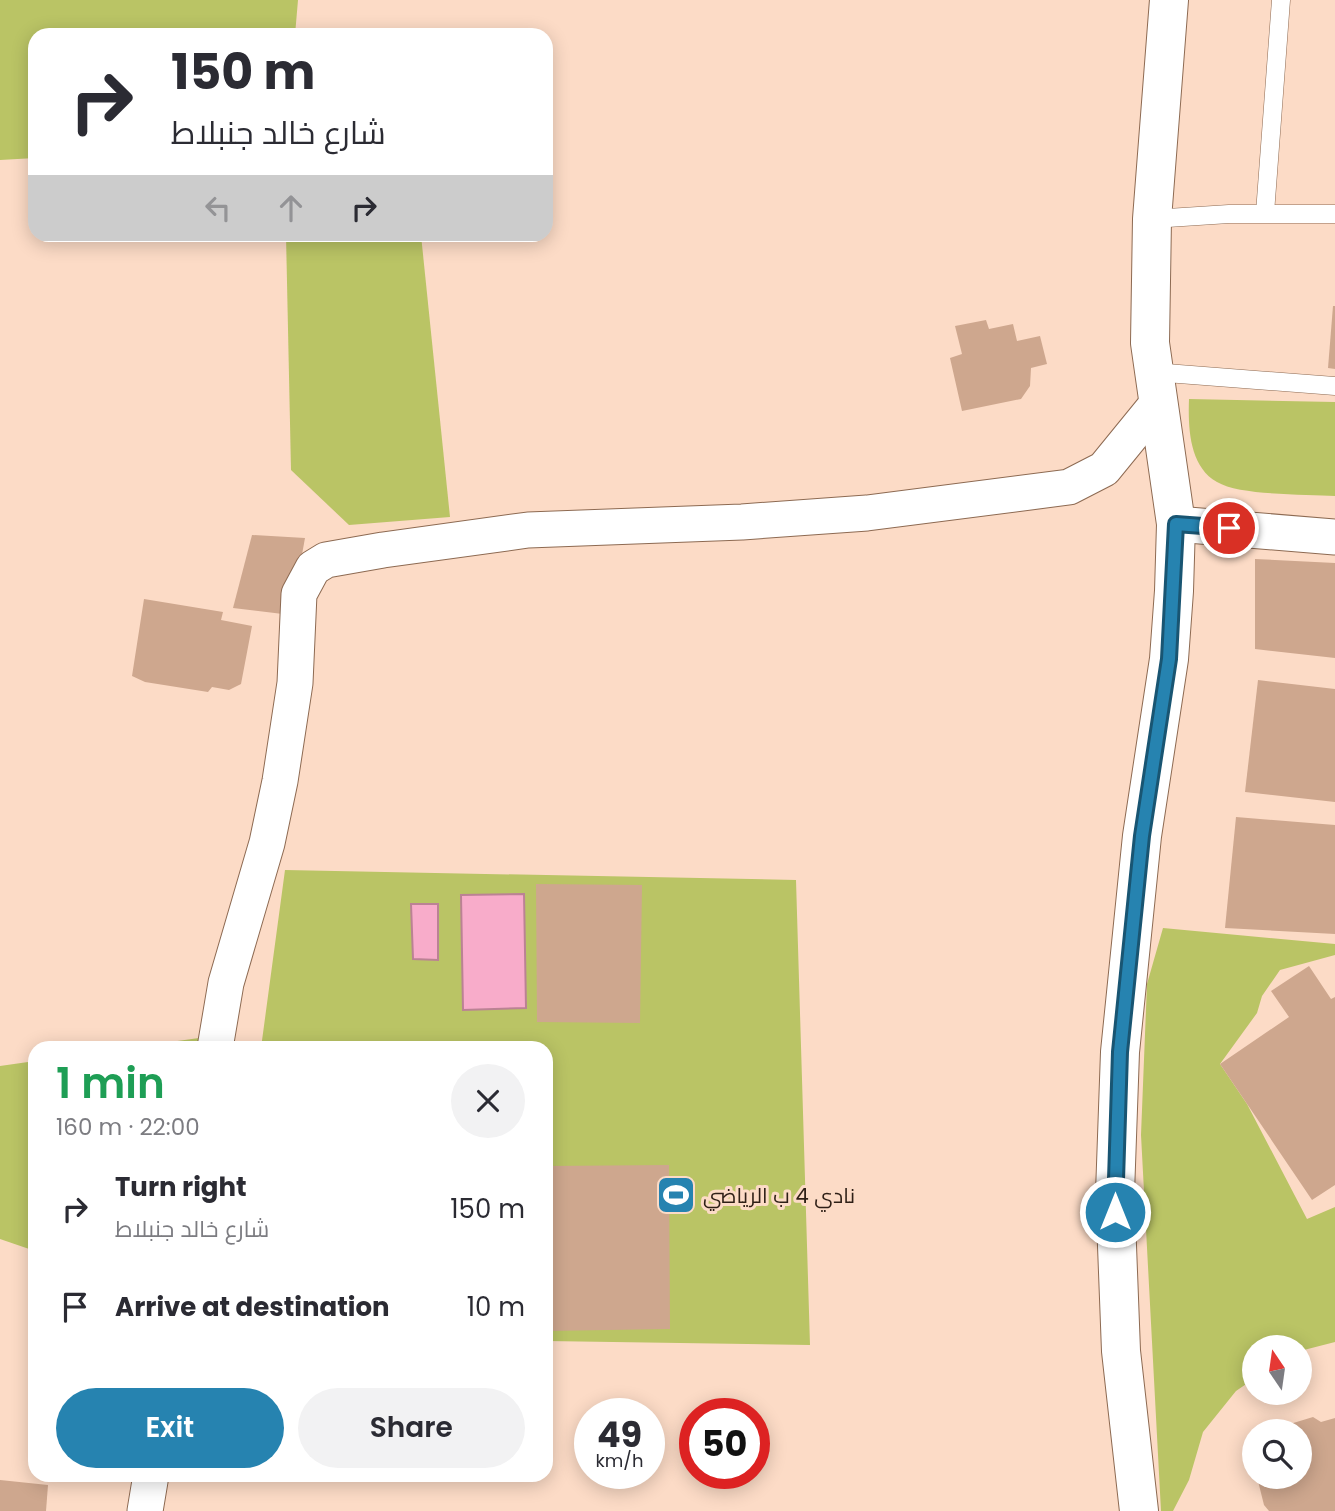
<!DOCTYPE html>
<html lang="en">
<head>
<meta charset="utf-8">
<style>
  body { margin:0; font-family:Poppins,Cairo,sans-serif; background:#f2f2f3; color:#2b2b33; height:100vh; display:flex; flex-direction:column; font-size:26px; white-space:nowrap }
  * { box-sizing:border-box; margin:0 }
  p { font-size:23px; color:#7c7c81 }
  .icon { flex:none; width:38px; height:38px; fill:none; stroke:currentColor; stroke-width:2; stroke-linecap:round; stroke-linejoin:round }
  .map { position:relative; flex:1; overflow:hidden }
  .sheet { position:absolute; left:28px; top:1041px; width:525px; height:441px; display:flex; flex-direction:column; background:#fff; border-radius:21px; box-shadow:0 4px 18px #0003 }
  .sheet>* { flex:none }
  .banner { position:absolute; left:28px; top:28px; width:525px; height:214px; border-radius:21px; box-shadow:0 4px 18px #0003; background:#fff; color:#2b2b33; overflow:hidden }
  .needle { width:46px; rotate:347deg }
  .tools { position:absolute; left:1242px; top:1335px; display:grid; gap:14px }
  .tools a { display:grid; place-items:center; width:70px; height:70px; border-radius:50%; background:#fff; box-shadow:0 4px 18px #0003; font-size:35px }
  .speed { position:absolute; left:574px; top:1398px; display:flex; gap:14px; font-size:35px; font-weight:700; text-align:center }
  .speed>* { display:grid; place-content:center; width:91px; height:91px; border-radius:50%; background:#fff; box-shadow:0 4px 18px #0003; line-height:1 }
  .speed small { font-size:18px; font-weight:400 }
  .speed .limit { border:10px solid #d22; background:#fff; color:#111 }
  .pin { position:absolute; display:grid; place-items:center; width:60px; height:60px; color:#fff; margin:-30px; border:4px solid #fff; border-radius:50%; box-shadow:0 2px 7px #0007 }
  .me { position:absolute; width:77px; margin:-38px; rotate:0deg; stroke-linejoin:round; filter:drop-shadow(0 0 5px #0008) }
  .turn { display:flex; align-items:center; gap:24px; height:147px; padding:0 28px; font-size:32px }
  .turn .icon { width:91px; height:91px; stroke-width:2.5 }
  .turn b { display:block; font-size:49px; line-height:60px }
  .lanes { display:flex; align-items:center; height:66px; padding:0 28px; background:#0003; justify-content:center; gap:35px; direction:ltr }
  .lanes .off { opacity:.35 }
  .round { display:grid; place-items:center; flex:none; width:74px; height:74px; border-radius:37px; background:#f2f2f3 }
  .head { display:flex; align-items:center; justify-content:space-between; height:119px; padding:0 28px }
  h1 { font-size:42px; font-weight:600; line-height:52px; color:#1e9e55 }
  .button { display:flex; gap:14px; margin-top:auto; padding:14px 28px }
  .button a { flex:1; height:80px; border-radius:42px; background:#2683b0; color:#fff; font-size:28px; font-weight:600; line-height:80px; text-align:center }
  .button a+a { background:#f2f2f3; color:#2b2b33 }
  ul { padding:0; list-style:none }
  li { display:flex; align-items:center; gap:21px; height:98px; padding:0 28px }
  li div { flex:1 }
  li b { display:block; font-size:26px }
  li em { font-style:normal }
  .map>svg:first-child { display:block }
  .green { fill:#bac465 }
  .water { fill:#f8acca; stroke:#bb8294; stroke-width:2 }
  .building { fill:#cea78e }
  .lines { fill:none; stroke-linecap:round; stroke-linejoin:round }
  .lane-casing { stroke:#8d6a52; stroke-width:19 }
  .street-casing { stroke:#8d6a52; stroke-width:37 }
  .secondary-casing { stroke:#8d6a52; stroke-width:40 }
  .lane { stroke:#fff; stroke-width:18 }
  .street { stroke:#fff; stroke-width:35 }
  .secondary { stroke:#fff; stroke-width:38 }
  .route-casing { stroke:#195572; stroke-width:18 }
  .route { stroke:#2683b0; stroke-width:12 }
  .labels { text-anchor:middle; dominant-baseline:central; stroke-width:6; stroke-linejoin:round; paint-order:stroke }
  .poi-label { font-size:21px; fill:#2e1f16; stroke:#fcdbc6; text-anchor:start }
</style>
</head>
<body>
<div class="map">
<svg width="1335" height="1511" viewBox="0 0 1335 1511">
  <rect width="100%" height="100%" fill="#fcdbc6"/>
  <g class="green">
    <path d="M 0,0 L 298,0 L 295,35 L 35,35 L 35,158 L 0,160 Z"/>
    <path d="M 286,235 L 421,235 L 450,517 L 349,525 L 291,470 Z"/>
    <path d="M 1189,399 L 1335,402 L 1335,496 C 1307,494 1240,496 1217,482 C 1189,466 1188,427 1189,399 Z"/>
    <path d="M 285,870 L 796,880 L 810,1345 L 546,1341 L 546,1048 L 261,1048 Z"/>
    <path d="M 1163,928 L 1335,944 L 1335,955 L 1280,970 L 1262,996 L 1257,1013 L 1220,1064 L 1247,1104 L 1307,1219 L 1335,1207 L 1335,1342 L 1300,1351 L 1300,1348 L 1255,1348 L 1255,1378 L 1236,1391 L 1203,1432 L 1189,1480 L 1173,1511 L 1161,1511 L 1141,1135 L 1147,984 Z"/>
    <path d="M 199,1038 L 197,1048 L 127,1048 Z"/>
    <path d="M 35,1061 L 35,1251 L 0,1239 L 0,1066 Z"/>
  </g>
  <g class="water">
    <path d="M 524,894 L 526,1008 L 463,1010 L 461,895 Z"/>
    <path d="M 411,904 L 438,904 L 438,960 L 413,959 Z"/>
  </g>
  <g class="building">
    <path d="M 1333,306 L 1335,306 L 1335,369 L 1328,368 Z"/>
    <path d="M 986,320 L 989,329 L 1013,324 L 1017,341 L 1040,336 L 1047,364 L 1031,368 L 1030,386 L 1021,399 L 962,411 L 950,358 L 962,354 L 955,326 Z"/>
    <path d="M 252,535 L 305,538 L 291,615 L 233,608 Z"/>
    <path d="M 1255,559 L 1335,563 L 1335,658 L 1255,649 Z"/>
    <path d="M 144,599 L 223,612 L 221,620 L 252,626 L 241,684 L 229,690 L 212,687 L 208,692 L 145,682 L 132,676 Z"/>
    <path d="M 1258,680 L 1335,689 L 1335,802 L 1245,792 Z"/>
    <path d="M 1236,817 L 1335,825 L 1335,934 L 1225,928 Z"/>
    <path d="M 536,884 L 642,885 L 640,1023 L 537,1022 Z"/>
    <path d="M 1309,966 L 1331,999 L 1335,997 L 1335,1185 L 1312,1200 L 1220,1064 L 1289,1017 L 1271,991 Z"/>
    <path d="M 669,1165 L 670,1329 L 546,1331 L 546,1166 Z"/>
    <path d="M 1313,1417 L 1321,1422 L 1335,1418 L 1335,1511 L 1269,1511 L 1264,1505 L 1257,1477 L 1300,1477 L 1300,1432 L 1288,1432 L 1290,1424 Z"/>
    <path d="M 0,1480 L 48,1485 L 46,1511 L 0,1511 Z"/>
  </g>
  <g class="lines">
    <defs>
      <g id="lane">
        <path d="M 1265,213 L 1281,0"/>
        <path d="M 1152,219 L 1229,214 L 1335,214"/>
        <path d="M 1153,372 L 1335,386"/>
      </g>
      <g id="street">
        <path d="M 1176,524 L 1335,537"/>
        <path d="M 215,1048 L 226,983 L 267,843 L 280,781 L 295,683 L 299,594 L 313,568 L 326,560 L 383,550 L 528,530 L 742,522 L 867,513 L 1069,487 L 1104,469 L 1157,404"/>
        <path d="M 145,1511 L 151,1475"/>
      </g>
      <path id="secondary" d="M 1139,1511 L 1121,1351 L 1115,1193 L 1120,1052 L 1142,836 L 1169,659 L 1174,591 L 1176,524 L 1150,343 L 1152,219 L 1169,0"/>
    </defs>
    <use href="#lane" class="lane-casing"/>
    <use href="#street" class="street-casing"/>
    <use href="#secondary" class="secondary-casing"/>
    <use href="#lane" class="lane"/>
    <use href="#street" class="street"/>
    <use href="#secondary" class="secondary"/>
  </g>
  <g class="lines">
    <defs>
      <path id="route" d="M 1115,1212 L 1120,1052 L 1142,836 L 1169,659 L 1176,524 L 1229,528"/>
    </defs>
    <use href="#route" class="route-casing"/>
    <use href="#route" class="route"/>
  </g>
  <defs>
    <symbol id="stadium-square" viewBox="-11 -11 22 22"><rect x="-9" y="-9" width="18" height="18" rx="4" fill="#2683b0" stroke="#fcdbc6"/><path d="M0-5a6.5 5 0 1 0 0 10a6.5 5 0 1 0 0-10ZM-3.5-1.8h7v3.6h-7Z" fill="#fff"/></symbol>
  </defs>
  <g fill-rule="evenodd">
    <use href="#stadium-square" x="654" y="1173" width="44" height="44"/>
  </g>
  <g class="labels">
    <g class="poi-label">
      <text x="703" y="1195">نادي 4 ب الرياضي</text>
    </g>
  </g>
</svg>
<div class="tools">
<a><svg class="needle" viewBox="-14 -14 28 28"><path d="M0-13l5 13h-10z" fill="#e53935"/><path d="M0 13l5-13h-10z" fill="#7c7c81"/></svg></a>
<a><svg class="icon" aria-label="search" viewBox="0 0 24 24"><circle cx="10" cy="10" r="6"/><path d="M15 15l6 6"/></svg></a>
</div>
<div class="speed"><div>49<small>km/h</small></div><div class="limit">50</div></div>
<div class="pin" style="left:1229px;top:528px;background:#d93025"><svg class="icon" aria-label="arrive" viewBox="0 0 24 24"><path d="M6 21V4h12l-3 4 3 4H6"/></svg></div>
<svg class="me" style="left:1115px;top:1212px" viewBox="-20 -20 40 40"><circle r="17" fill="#2683b0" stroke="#fff" stroke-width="3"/><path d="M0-11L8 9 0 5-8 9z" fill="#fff"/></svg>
<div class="banner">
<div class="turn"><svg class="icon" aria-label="right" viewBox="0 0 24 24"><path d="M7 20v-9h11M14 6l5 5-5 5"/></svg><div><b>150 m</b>شارع خالد جنبلاط</div></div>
<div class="lanes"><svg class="icon off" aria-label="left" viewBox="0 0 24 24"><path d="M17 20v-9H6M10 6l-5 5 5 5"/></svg><svg class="icon off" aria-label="ahead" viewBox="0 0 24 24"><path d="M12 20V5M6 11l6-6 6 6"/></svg><svg class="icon" aria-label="right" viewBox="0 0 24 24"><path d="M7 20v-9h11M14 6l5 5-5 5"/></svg></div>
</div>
<section class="sheet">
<div class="head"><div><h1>1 min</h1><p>160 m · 22:00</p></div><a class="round"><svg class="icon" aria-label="close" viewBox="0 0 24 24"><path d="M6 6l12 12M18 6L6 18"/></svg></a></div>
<ul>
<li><svg class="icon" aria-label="right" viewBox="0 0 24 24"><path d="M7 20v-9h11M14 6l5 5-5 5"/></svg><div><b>Turn right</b><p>شارع خالد جنبلاط</p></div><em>150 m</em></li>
<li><svg class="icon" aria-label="arrive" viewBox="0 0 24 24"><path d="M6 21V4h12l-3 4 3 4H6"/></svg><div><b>Arrive at destination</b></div><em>10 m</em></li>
</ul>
<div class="button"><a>Exit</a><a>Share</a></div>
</section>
</div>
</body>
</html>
